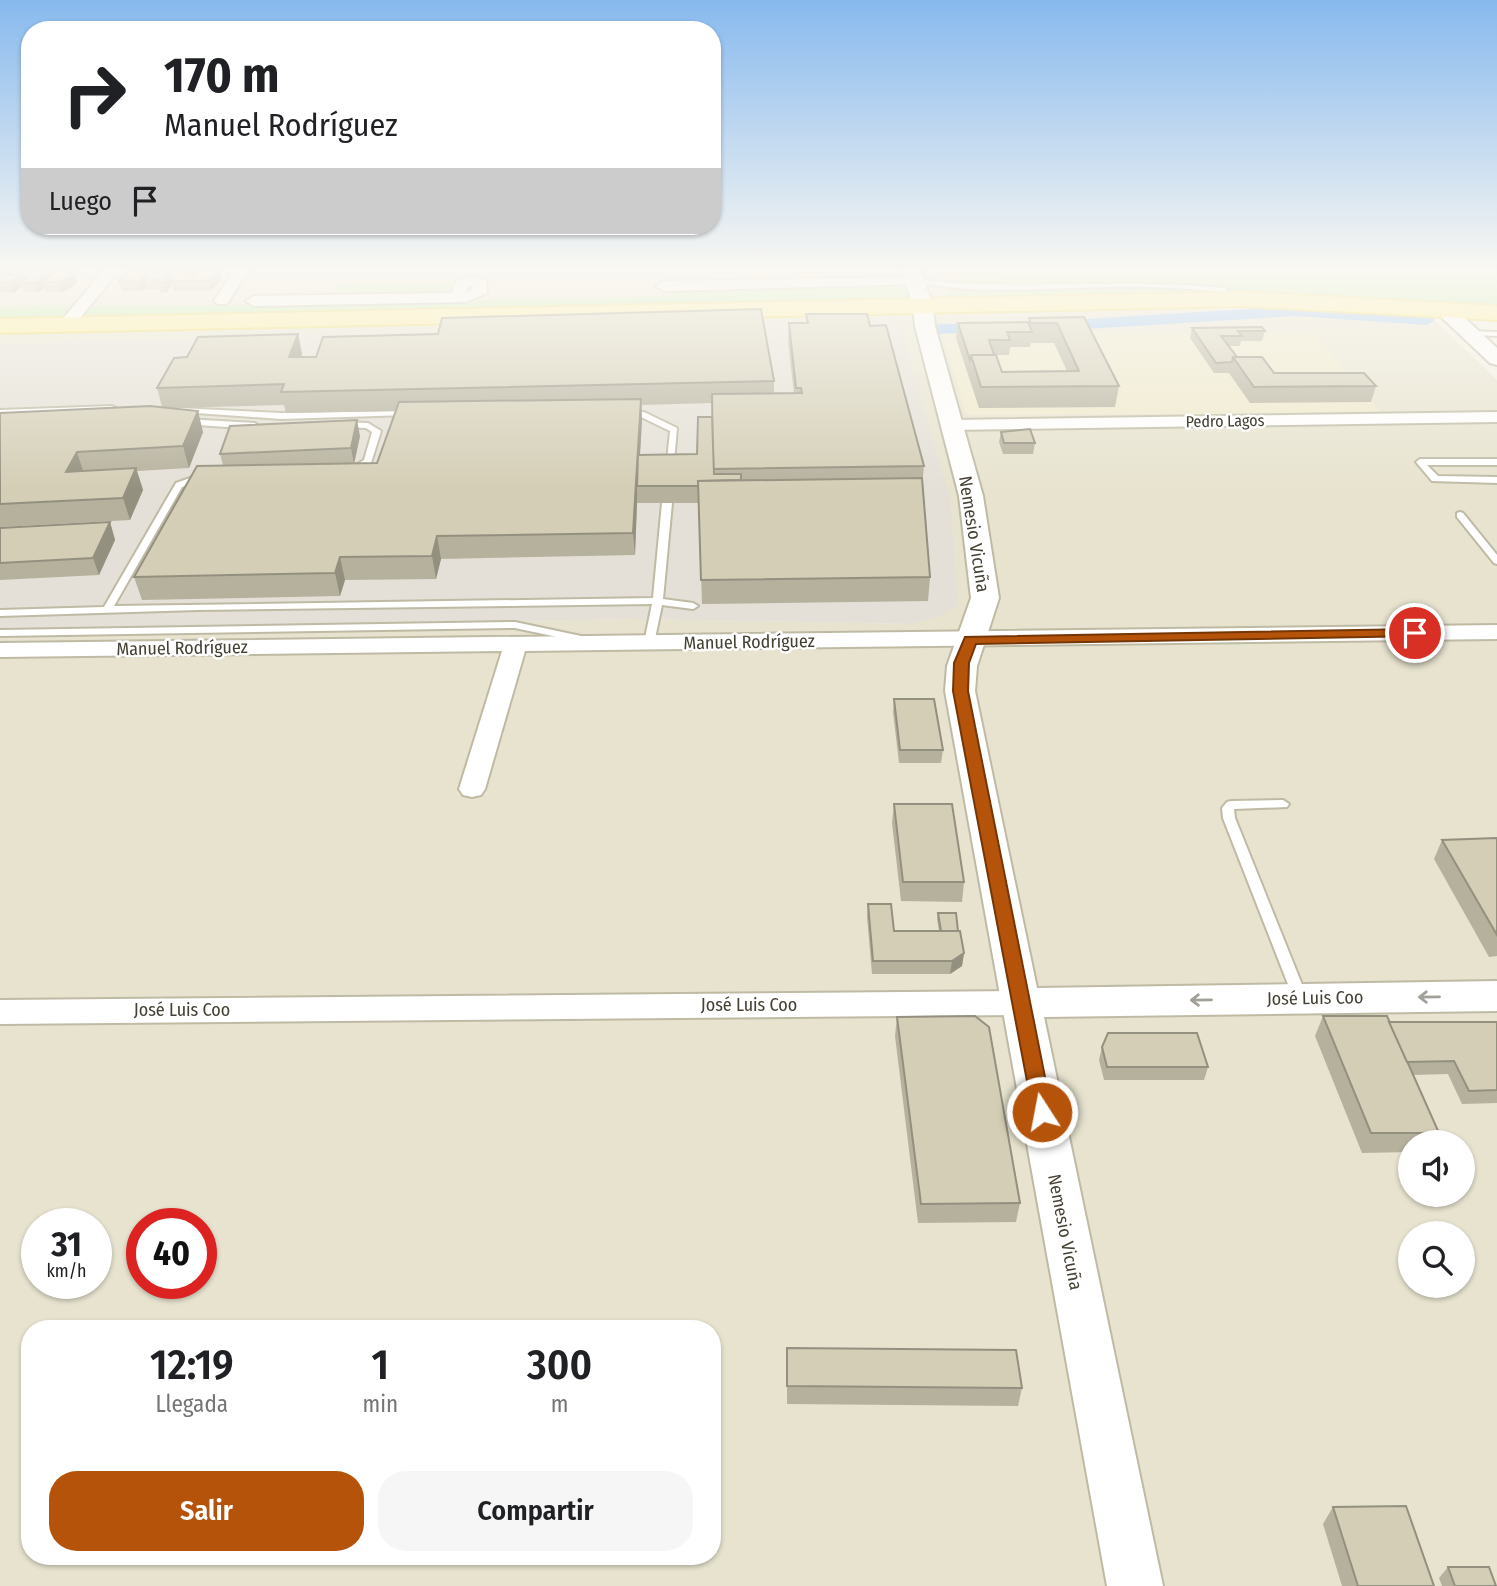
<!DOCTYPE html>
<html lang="es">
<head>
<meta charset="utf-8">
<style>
  body { margin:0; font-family:"Fira Sans Condensed",sans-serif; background:#f6f6f6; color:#202124; height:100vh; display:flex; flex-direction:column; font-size:26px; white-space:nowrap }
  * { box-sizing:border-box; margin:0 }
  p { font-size:23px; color:#757577 }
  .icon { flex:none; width:38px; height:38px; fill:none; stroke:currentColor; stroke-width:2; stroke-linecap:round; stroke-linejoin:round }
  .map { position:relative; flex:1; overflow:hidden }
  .side { position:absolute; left:21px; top:1320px; width:700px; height:245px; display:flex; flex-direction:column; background:#fff; border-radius:28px; box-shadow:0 2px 5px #0004 }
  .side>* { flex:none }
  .top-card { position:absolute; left:21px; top:21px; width:700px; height:214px; border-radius:28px; box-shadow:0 2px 5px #0004; background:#fff; color:#202124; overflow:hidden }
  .buttons { position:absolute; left:1398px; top:1130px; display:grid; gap:14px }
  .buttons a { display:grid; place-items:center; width:77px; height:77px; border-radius:50%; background:#fff; box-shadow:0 2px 5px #0004; font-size:35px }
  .speed { position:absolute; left:21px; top:1208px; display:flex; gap:14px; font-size:35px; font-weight:700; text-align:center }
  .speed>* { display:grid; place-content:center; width:91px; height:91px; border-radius:50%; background:#fff; box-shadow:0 2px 5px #0004; line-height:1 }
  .speed small { font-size:18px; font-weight:400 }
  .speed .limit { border:10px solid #d22; background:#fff; color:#111 }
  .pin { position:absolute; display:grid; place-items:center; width:60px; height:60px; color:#fff; margin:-30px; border:4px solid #fff; border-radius:50%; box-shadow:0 2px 7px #0007 }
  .me { position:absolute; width:77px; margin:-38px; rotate:349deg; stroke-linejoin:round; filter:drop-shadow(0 0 5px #0008) }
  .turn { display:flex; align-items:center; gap:24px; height:147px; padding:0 28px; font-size:32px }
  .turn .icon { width:91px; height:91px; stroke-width:2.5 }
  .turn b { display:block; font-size:49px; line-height:60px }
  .then { display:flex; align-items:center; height:66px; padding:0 28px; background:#0003; gap:14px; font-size:26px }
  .eta { display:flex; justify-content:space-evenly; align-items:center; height:119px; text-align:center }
  .eta b { font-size:42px; font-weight:600; line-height:49px }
  .button { display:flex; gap:14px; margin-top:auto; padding:14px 28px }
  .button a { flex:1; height:80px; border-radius:28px; background:#b45309; color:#fff; font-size:28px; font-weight:600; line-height:80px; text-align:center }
  .button a+a { background:#f6f6f6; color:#202124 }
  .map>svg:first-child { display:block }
  .residential { fill:#e7e3cf; fill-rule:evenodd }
  .industrial { fill:#e4e0d7 }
  .education { fill:#eee9ca }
  .green { fill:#c1eca6 }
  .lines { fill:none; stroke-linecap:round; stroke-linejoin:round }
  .canal { fill:#97c1f7; fill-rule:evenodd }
  .service-casing { stroke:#bebaa4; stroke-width:4 }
  .minor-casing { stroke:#bebaa4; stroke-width:4 }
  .tertiary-casing { stroke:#bebaa4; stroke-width:4 }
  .primary-casing { stroke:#eed854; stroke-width:4 }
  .service { fill:#fff; fill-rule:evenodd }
  .minor { fill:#fff; fill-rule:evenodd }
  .tertiary { fill:#fff; fill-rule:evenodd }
  .primary { fill:#fff08e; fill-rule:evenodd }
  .wall { fill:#b6b19d; fill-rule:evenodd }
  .shaded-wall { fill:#94907f }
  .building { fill:#d4ceb6; stroke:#94907f; stroke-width:2 }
  .oneway { stroke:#a2a098 }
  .route { fill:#b45309; stroke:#753606; stroke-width:2 }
  .labels { text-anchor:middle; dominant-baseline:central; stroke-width:5; stroke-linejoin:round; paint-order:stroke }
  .far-street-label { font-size:16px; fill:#444032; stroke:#fff }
  .street-label { font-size:18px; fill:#444032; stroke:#fff }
</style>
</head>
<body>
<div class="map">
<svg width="1497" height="1586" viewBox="0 0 1497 1586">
  <rect width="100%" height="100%" fill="#f3f0e2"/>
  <path class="residential" d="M 0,268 L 1036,268 L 1040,277 L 952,280 L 942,313 L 1166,308 L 1431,317 L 1497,380 L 1497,1586 L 0,1586 L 0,630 L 636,619 L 910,624 L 941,616 L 897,316 L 0,344 ZM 1410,1143 L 1463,1143 L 1463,1195 L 1410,1195 ZM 37,1223 L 96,1223 L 96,1283 L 37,1283 ZM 142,1223 L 201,1223 L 201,1283 L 142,1283 ZM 1410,1234 L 1463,1234 L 1463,1286 L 1410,1286 ZM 30,1328 L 712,1328 L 712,1556 L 30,1556 Z"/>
  <path class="industrial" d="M 897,316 L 950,498 L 958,605 L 941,616 L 911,624 L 636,619 L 0,630 L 0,344 Z"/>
  <path class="education" d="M 942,333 L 1314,333 L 1381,413 L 966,415 Z"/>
  <g class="green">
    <path d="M 1036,268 L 1497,268 L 1497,306 L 1337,296 L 1169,294 L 946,298 L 952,280 L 1040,277 Z"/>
    <path d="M 451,282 L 448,291 L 438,294 L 334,296 L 340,284 Z"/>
    <path d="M 907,286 L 912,303 L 0,320 L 0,307 L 220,306 L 671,296 L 671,289 Z"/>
  </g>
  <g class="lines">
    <g class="canal">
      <path d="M 1295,306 L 1427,315 L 1435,320 L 1427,325 L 1295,316 L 1053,331 L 1045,326 L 1053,321 Z"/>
      <path d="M 993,323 L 999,325 L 999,331 L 939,334 L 931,329 L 939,324 Z"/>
    </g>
    <defs>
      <g id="service">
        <path d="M 914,279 C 1017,292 1121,277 1224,288 L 1228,290 L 1224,292 C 1186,288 1149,286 1111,287 C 1044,288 977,295 912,282 L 911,281 Z"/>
        <path d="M 1467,331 L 1497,332 L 1497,336 L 1470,335 L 1467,335 Z"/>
        <path d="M 112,406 L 116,408 L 115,410 L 0,414 L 0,410 Z"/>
        <path d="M 179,408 L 281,413 L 409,411 L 413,413 L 409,415 L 281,419 L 182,412 L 179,412 Z"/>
        <path d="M 623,411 L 644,412 L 677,428 L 673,473 L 666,471 L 670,431 L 639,416 L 623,415 Z"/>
        <path d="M 186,419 L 255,423 L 259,426 L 255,429 L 183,424 L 183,420 Z"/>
        <path d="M 343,422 L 368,423 L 381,431 L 371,463 L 352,473 L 348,470 L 364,460 L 372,432 L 366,428 L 340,427 L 339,425 Z"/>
        <path d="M 1420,459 L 1497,459 L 1497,465 L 1427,465 L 1438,476 L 1497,477 L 1497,483 L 1432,481 L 1416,462 Z"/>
        <path d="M 204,473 L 207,474 L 207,478 L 182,487 L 114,606 L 653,598 L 662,503 L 667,500 L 672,503 L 663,599 L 693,603 L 698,606 L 693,609 L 662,605 L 654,643 L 649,646 L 644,643 L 652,604 L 198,610 L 0,616 L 0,610 L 104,607 L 176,483 Z"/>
        <path d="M 1460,512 L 1463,513 L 1497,555 L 1497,564 L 1494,563 L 1457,517 L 1457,513 Z"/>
        <path d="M 515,622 L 581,636 L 586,639 L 581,642 L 515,628 L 0,636 L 0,630 Z"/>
        <path d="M 1283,800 L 1289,804 L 1287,807 L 1234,809 L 1235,818 L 1307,997 L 1305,1001 L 1300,1002 L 1295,1001 L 1293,997 L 1223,818 L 1222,808 L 1227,802 L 1231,801 Z"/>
      </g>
      <g id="minor">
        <path d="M 106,268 L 121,268 L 72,328 L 60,328 L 60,322 Z"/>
        <path d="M 236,268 L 250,268 L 227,304 L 217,304 L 214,301 Z"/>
        <path d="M 472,277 L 486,280 L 487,293 L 466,302 L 254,306 L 246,301 L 254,296 L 451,293 L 457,281 ZM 473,286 L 472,290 L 466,292 L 468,287 Z"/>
        <path d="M 914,277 L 921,281 L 919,284 L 664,291 L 656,286 L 664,281 Z"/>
        <path d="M 1497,412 L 1497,422 L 952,430 L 943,425 L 952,420 Z"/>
        <path d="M 1497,625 L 1497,639 L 525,651 L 485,789 L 481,795 L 472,797 L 463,795 L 459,789 L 502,651 L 0,657 L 0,643 Z"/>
        <path d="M 1020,991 L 1031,995 L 1035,1003 L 1031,1011 L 1020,1015 L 0,1024 L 0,1000 Z"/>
      </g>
      <g id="tertiary">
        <path d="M 901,268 L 919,268 L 933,305 L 935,326 L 983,496 L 999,598 L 977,666 L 975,691 L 1037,988 L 1497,981 L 1497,1011 L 1044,1017 L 1163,1586 L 1107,1586 L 945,691 L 947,666 L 971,598 L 959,496 L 915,326 L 913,305 Z"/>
        <path d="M 1445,304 L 1452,306 L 1497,348 L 1497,365 L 1490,363 L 1438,314 L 1435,310 L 1438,306 Z"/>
      </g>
      <path id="primary" d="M 1241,292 L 1497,306 L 1497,320 L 1241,306 L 0,333 L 0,319 Z"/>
    </defs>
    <use href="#service" class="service-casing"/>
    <use href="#minor" class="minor-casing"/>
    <use href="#tertiary" class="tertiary-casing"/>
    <use href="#primary" class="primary-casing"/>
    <use href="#service" class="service"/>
    <use href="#minor" class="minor"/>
    <use href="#tertiary" class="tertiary"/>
    <use href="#primary" class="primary"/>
  </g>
  <g class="wall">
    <path d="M 0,268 L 27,272 L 45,272 L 44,268 L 78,268 L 74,273 L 77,282 L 71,288 L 62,292 L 46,292 L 45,287 L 39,292 L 24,292 L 22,286 L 14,293 L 0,292 L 0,276 L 22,275 L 25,272 L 0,276 Z"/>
    <path d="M 136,268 L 177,268 L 170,275 L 172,280 L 189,272 L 188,268 L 222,268 L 220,272 L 222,280 L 210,291 L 173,291 L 172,285 L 166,293 L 160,293 L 159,289 L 146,289 L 146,287 L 143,291 L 122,291 L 119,282 L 137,271 Z"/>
    <path d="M 806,314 L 870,326 L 924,466 L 922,487 L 930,577 L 928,601 L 702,604 L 699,503 L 637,503 L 635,555 L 441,559 L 436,579 L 345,580 L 340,596 L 142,600 L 134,577 L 223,465 L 220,454 L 360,436 L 354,463 L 377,463 L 396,411 L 286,413 L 284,405 L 175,408 L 203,432 L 189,468 L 137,471 L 143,490 L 130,520 L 0,527 L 0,413 L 162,407 L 157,388 L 187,357 L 298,334 L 302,354 L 301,357 L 774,381 L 774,393 L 794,393 L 788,342 L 789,323 L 806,323 ZM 712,403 L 712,417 L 697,454 L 640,455 L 642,420 L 641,405 Z"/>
    <path d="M 1084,317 L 1119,386 L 1115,407 L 979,408 L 956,338 L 958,323 L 1028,322 L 1029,318 ZM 1031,343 L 1054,343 L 1067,371 L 1002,372 L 994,355 L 1009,355 L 1010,347 L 1030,347 Z"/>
    <path d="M 1192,328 L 1265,331 L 1262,341 L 1241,341 L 1240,346 L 1228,346 L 1237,357 L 1274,373 L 1376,386 L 1371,402 L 1250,403 L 1229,373 L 1214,373 L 1190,338 Z"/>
    <path d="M 1001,432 L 1035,443 L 1033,454 L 1003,454 L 999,442 Z"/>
    <path d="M 110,522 L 115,540 L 99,575 L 0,580 L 0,528 Z"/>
    <path d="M 894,699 L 943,750 L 941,763 L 899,763 L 893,712 Z"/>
    <path d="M 894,804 L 964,882 L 962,902 L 901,901 L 892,823 Z"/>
    <path d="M 1497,838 L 1497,956 L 1489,957 L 1434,859 L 1442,840 Z"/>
    <path d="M 868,904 L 894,931 L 939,931 L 937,919 L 938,913 L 958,931 L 964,953 L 962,966 L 950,974 L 872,974 L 867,917 Z"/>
    <path d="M 1323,1016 L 1389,1022 L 1497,1022 L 1497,1103 L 1462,1104 L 1448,1074 L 1413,1075 L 1439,1133 L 1434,1143 L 1410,1143 L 1410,1152 L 1362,1153 L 1315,1036 Z"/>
    <path d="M 897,1017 L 1020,1203 L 1016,1222 L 918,1223 L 895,1036 Z"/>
    <path d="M 1102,1047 L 1208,1067 L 1204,1080 L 1104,1080 L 1099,1060 Z"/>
    <path d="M 787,1348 L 1022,1388 L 1018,1406 L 787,1404 Z"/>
    <path d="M 1333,1507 L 1434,1586 L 1342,1586 L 1323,1524 Z"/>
    <path d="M 1448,1567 L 1496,1586 L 1442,1586 L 1439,1578 Z"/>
  </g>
  <g class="shaded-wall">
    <path d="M 0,268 L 31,268 L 27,272 L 0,276 Z"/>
    <path d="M 66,268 L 78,268 L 68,278 Z"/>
    <path d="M 169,268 L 177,268 L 171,275 Z"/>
    <path d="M 215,268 L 222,268 L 220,272 L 222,280 L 210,291 L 208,281 L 216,273 Z"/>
    <path d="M 148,271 L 151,280 L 144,280 L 146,287 L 143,291 L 140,281 Z"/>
    <path d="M 48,272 L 51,281 L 43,282 L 45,287 L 39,292 L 36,283 Z"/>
    <path d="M 167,272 L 168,277 L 170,275 L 172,285 L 166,293 L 164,283 L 165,275 Z"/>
    <path d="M 74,273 L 77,282 L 71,288 L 62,292 L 59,282 Z"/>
    <path d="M 21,274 L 22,277 L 20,277 L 22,283 L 21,283 L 22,286 L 14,293 L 10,283 Z"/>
    <path d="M 298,334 L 302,354 L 293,378 L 289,357 Z"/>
    <path d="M 641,399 L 642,420 L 638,486 L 637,486 L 637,503 L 635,555 L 633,533 Z"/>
    <path d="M 198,411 L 203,432 L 189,468 L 183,446 Z"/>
    <path d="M 357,420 L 360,436 L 354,464 L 351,448 Z"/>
    <path d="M 77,452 L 84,474 L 66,472 Z"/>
    <path d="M 136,468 L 143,490 L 130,520 L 123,498 Z"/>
    <path d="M 110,522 L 115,540 L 99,575 L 93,558 Z"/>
    <path d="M 437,536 L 441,559 L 436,579 L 432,556 Z"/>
    <path d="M 340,557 L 345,580 L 340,596 L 335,573 Z"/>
    <path d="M 964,953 L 962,966 L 950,974 L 952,961 Z"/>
  </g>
  <g class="building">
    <path d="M 128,271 L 148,271 L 140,281 L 119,282 Z"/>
    <path d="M 198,271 L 219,271 L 208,281 L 171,281 L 177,272 L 191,272 L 189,275 L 194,275 L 193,278 Z"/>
    <path d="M 25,272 L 48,272 L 36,283 L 21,283 L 27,277 L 20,277 Z"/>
    <path d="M 54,272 L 74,273 L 68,278 L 59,282 L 43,282 Z"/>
    <path d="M 150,272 L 167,272 L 165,275 L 170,275 L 164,283 L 157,283 L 160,280 L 144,280 Z"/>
    <path d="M 21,274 L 10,283 L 0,282 L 0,276 Z"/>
    <path d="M 761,309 L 774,381 L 281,392 L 284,384 L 157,388 L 174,358 L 187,357 L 198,337 L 298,334 L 289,357 L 316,357 L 323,337 L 438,334 L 442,318 Z"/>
    <path d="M 806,314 L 867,314 L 870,326 L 886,325 L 924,466 L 713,469 L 712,394 L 802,393 L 801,388 L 796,388 L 789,323 L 808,323 Z"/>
    <path d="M 1084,317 L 1119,386 L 981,387 L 971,355 L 996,355 L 1002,372 L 1079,371 L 1057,323 L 1031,323 L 1029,318 Z"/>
    <path d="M 1028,322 L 1032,332 L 1007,332 L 1010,340 L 989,340 L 994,355 L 971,355 L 970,360 L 958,323 Z"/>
    <path d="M 1262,327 L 1265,331 L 1238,331 L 1242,336 L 1221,336 L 1237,357 L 1233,357 L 1232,362 L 1216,363 L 1192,328 Z"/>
    <path d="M 1233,357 L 1262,357 L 1274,373 L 1364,373 L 1376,386 L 1254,387 Z"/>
    <path d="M 641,399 L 633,533 L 437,536 L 432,556 L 340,557 L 335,573 L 134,577 L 197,466 L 377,463 L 399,402 Z"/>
    <path d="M 150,406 L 198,411 L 183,446 L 77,452 L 66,472 L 136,468 L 123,498 L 0,504 L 0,413 Z"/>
    <path d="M 698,417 L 712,417 L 714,474 L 741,474 L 741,480 L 698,481 L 699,486 L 637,486 L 638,455 L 697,454 Z"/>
    <path d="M 357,420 L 351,448 L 220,454 L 230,426 Z"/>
    <path d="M 1030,429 L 1035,443 L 1004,443 L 1001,432 Z"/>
    <path d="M 922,478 L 930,577 L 701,580 L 698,481 Z"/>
    <path d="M 110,522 L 93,558 L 0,563 L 0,528 Z"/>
    <path d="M 894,699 L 934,699 L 943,750 L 900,750 Z"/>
    <path d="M 894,804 L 952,804 L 964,882 L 903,882 Z"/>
    <path d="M 1497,838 L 1497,935 L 1442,840 Z"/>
    <path d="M 868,904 L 891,904 L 894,931 L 960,931 L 964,953 L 952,961 L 873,961 Z"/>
    <path d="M 938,913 L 956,913 L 958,931 L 941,931 Z"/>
    <path d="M 975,1016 L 989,1027 L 1020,1203 L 921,1204 L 897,1017 Z"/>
    <path d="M 1323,1016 L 1387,1016 L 1439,1133 L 1371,1133 Z"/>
    <path d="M 1389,1022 L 1497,1022 L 1497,1090 L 1469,1091 L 1454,1061 L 1407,1062 Z"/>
    <path d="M 1108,1033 L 1197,1033 L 1208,1067 L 1107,1067 L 1102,1047 Z"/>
    <path d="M 787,1348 L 1016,1350 L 1022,1388 L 787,1386 Z"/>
    <path d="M 1406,1506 L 1434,1586 L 1358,1586 L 1333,1507 Z"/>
    <path d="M 1448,1567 L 1489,1567 L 1496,1586 L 1455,1586 Z"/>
  </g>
  <defs><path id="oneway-shaft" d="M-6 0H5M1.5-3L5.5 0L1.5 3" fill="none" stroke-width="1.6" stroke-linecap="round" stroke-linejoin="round" transform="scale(1.75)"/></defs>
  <g class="oneway">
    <use href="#oneway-shaft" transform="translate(1429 997) rotate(179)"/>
    <use href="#oneway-shaft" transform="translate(1201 1000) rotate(179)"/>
  </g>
  <linearGradient id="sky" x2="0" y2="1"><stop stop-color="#87b9ee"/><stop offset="0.55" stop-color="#faf8f2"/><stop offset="1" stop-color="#faf8f2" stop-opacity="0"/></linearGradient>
  <rect width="1497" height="490" fill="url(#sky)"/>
  <path class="route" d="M 1415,629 L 1420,630 L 1420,636 L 976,644 L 969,663 L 968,691 L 1052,1112 L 1049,1118 L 1034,1118 L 953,691 L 954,663 L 965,637 Z"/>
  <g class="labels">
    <g class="far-street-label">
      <text transform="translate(1225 421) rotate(-1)">Pedro Lagos</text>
    </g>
    <g class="street-label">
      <text transform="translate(974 534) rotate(81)">Nemesio Vicuña</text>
      <text transform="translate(749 642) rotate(-1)">Manuel Rodríguez</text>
      <text transform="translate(182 648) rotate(-1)">Manuel Rodríguez</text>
      <text transform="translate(1315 998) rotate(-1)">José Luis Coo</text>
      <text x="749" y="1005">José Luis Coo</text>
      <text x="182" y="1010">José Luis Coo</text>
      <text transform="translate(1065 1232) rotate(79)">Nemesio Vicuña</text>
    </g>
  </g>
</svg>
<div class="buttons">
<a><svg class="icon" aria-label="sound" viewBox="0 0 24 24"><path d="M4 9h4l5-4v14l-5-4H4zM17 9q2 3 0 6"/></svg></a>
<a><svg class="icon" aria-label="search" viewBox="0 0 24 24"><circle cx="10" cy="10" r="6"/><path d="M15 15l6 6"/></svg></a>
</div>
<div class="speed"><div>31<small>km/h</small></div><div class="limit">40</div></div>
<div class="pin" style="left:1415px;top:633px;background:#d93025"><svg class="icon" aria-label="arrive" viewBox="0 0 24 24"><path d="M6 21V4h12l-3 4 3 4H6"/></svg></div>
<svg class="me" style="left:1042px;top:1112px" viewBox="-20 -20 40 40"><circle r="17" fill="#b45309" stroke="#fff" stroke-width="3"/><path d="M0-11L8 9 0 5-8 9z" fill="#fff"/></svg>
<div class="top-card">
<div class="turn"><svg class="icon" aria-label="right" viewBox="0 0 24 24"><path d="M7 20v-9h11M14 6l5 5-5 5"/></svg><div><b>170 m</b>Manuel Rodríguez</div></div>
<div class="then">Luego<svg class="icon" aria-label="arrive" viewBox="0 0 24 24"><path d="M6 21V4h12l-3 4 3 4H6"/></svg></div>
</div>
<section class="side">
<div class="eta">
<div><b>12:19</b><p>Llegada</p></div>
<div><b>1</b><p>min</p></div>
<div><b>300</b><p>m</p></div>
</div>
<div class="button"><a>Salir</a><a>Compartir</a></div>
</section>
</div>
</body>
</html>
